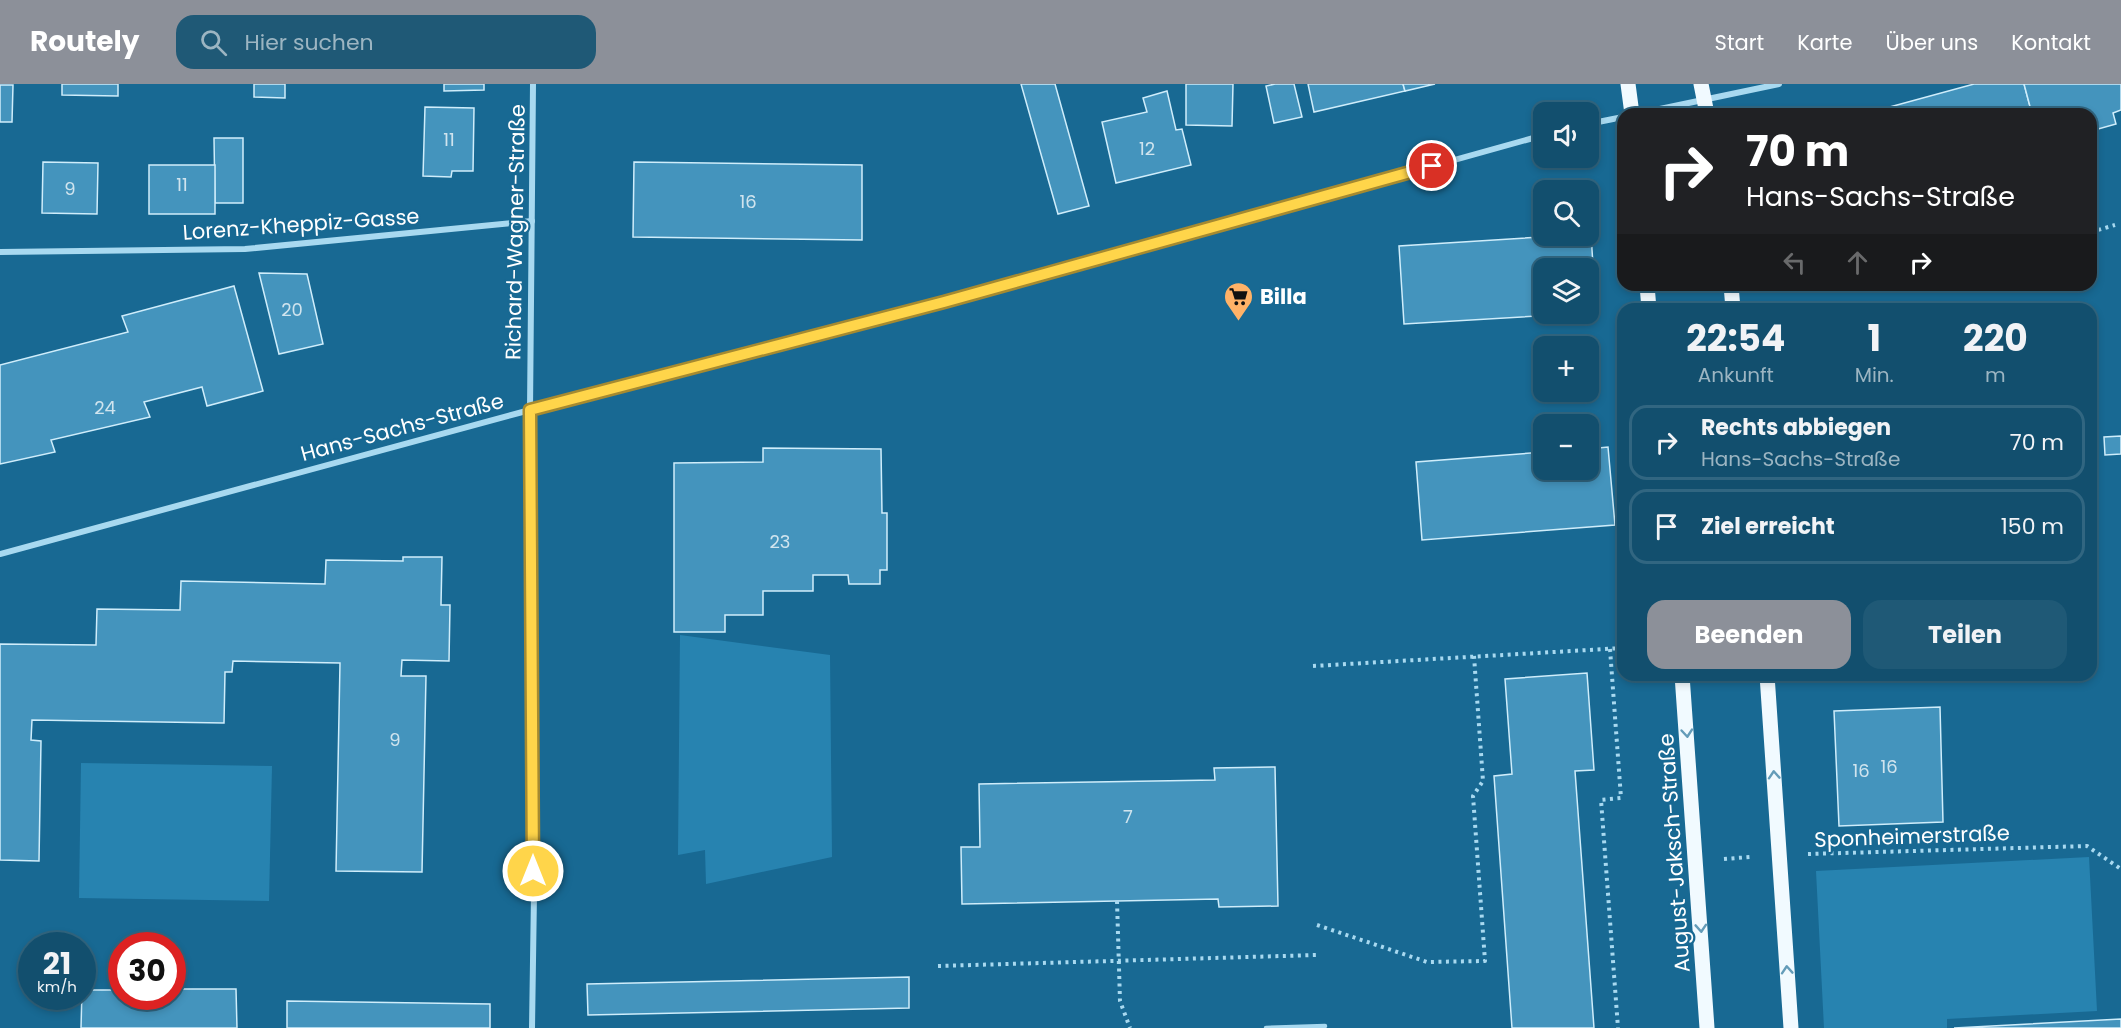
<!DOCTYPE html>
<html lang="de">
<head>
<meta charset="utf-8">
<style>
  body { margin:0; font-family:Poppins,sans-serif; background:#1f5976; color:#f1f3f6; height:100vh; display:flex; flex-direction:column; font-size:22px; white-space:nowrap }
  * { box-sizing:border-box; margin:0 }
  p { font-size:20px; color:#9cb5c2 }
  .icon { flex:none; width:33px; height:33px; fill:none; stroke:currentColor; stroke-width:2; stroke-linecap:round; stroke-linejoin:round }
  .map { position:relative; flex:1; overflow:hidden }
  .side { position:absolute; left:1617px; top:219px; width:480px; height:378px; display:flex; flex-direction:column; background:#124f6e; border-radius:18px; box-shadow:0 3px 9px #0003,0 0 0 2px #316681 }
  .side>* { flex:none }
  .top-card { position:absolute; left:1617px; top:24px; width:480px; height:183px; border-radius:18px; box-shadow:0 3px 9px #0003,0 0 0 2px #316681; background:#202124; color:#fff; overflow:hidden }
  .tools { position:absolute; left:1533px; top:18px; display:grid; gap:12px }
  .tools a { display:grid; place-items:center; width:66px; height:66px; border-radius:12px; background:#124f6e; box-shadow:0 3px 9px #0003,0 0 0 2px #316681; font-size:30px }
  .speed { position:absolute; left:18px; top:848px; display:flex; gap:12px; font-size:30px; font-weight:700; text-align:center }
  .speed>* { display:grid; place-content:center; width:78px; height:78px; border-radius:50%; background:#124f6e; box-shadow:0 3px 9px #0003,0 0 0 2px #316681; line-height:1 }
  .speed small { font-size:15px; font-weight:400 }
  .speed .limit { border:9px solid #d22; background:#fff; color:#111 }
  .pin { position:absolute; display:grid; place-items:center; width:51px; height:51px; color:#fff; margin:-26px; border:3px solid #fff; border-radius:50%; box-shadow:0 2px 6px #0007 }
  .me { position:absolute; width:66px; margin:-33px; rotate:0deg; stroke-linejoin:round; filter:drop-shadow(0 0 4px #0008) }
  .turn { display:flex; align-items:center; gap:21px; height:126px; padding:0 30px; font-size:27px }
  .turn .icon { width:78px; height:78px; stroke-width:2.5 }
  .turn b { display:block; font-size:42px; line-height:51px }
  .lanes { display:flex; align-items:center; height:57px; padding:0 30px; background:#0003; justify-content:center; gap:30px; direction:ltr }
  .lanes .off { opacity:.35 }
  .eta { display:flex; justify-content:space-evenly; align-items:center; height:102px; text-align:center }
  .eta b { font-size:36px; font-weight:700; line-height:42px }
  .button { display:flex; gap:12px; margin-top:auto; padding:12px 30px }
  .button a { flex:1; height:69px; border-radius:18px; background:#8c9099; color:#fff; font-size:24px; font-weight:700; line-height:69px; text-align:center }
  .button a+a { background:#1f5976; color:#f1f3f6 }
  ul { padding:0; list-style:none }
  li { display:flex; align-items:center; gap:18px; height:75px; margin:0 12px 9px; padding:0 18px; border:3px solid #316681; border-radius:18px }
  li div { flex:1 }
  li b { display:block; font-size:22px }
  li em { font-style:normal }
  header { display:flex; align-items:center; gap:36px; box-sizing:border-box; height:84px; padding:0 30px; background:#8c9099; color:#fff }
  header strong { font-size:28px }
  nav { display:flex; gap:33px; margin-inline-start:auto; font-size:21px }
  .search { width:420px; height:54px; background:#1f5976; display:flex; align-items:center; gap:15px; box-sizing:border-box; padding:0 21px; border-radius:18px; color:#9cb5c2; font-size:22px }
  .map>svg:first-child { display:block }
  .green { fill:#2783b0 }
  .building { fill:#4494bd; stroke:#cfedfb; stroke-width:1.5 }
  .lines { fill:none; stroke-linecap:round; stroke-linejoin:round }
  .path { stroke:#a8d9f0; stroke-width:4; stroke-dasharray:3 4.5; stroke-linecap:butt }
  .service { stroke:#a8d9f0; stroke-width:4.5 }
  .minor { stroke:#a8d9f0; stroke-width:6 }
  .primary { stroke:#f1faff; stroke-width:15 }
  .oneway { stroke:#649cb9 }
  .route-casing { stroke:#a68a30; stroke-width:15 }
  .route { stroke:#ffd54a; stroke-width:10 }
  .labels { text-anchor:middle; dominant-baseline:central; stroke-width:4.5; stroke-linejoin:round; paint-order:stroke }
  .number-label { font-size:18px; fill:#d0e4ee }
  .street-label { font-size:21px; fill:#fff; stroke:#186993 }
  .poi-label { font-size:21px; font-weight:bold; fill:#fff; stroke:#186993; text-anchor:start }
</style>
</head>
<body>
<header>
<strong>Routely</strong>
<div class="search"><svg class="icon" aria-label="search" viewBox="0 0 24 24"><circle cx="10" cy="10" r="6"/><path d="M15 15l6 6"/></svg>Hier suchen</div>
<nav><a>Start</a><a>Karte</a><a>Über uns</a><a>Kontakt</a></nav>
</header>
<div class="map">
<svg width="2121" height="944" viewBox="0 0 2121 944">
  <rect width="100%" height="100%" fill="#186993"/>
  <g class="green">
    <path d="M 680,551 L 830,571 L 832,773 L 706,800 L 705,766 L 678,771 Z"/>
    <path d="M 81,679 L 272,682 L 269,817 L 79,814 Z"/>
    <path d="M 2089,773 L 2097,927 L 1947,935 L 1947,944 L 1824,944 L 1816,787 Z"/>
  </g>
  <g class="building">
    <path d="M 62,0 L 118,0 L 118,12 L 62,11 Z"/>
    <path d="M 254,0 L 285,0 L 285,14 L 254,13 Z"/>
    <path d="M 444,0 L 484,0 L 484,6 L 444,7 Z"/>
    <path d="M 1021,0 L 1055,0 L 1089,122 L 1058,130 Z"/>
    <path d="M 1186,0 L 1233,0 L 1232,42 L 1186,41 Z"/>
    <path d="M 1275,0 L 1294,0 L 1302,33 L 1274,39 L 1266,2 Z"/>
    <path d="M 1308,0 L 1403,0 L 1405,7 L 1314,28 Z"/>
    <path d="M 1403,0 L 1435,0 L 1405,7 Z"/>
    <path d="M 1974,0 L 2024,0 L 2032,30 L 1864,30 Z"/>
    <path d="M 2024,0 L 2121,0 L 2121,26 L 2113,29 L 2116,40 L 2091,47 L 2091,30 L 2032,30 Z"/>
    <path d="M 0,1 L 13,1 L 12,38 L 0,38 Z"/>
    <path d="M 1167,7 L 1176,46 L 1182,45 L 1191,81 L 1116,99 L 1102,38 L 1147,28 L 1143,14 Z"/>
    <path d="M 425,23 L 474,24 L 473,87 L 452,87 L 451,93 L 423,92 Z"/>
    <path d="M 214,54 L 243,54 L 243,119 L 215,119 Z"/>
    <path d="M 2091,65 L 2096,116 L 2091,118 Z"/>
    <path d="M 43,78 L 98,79 L 97,130 L 42,129 Z"/>
    <path d="M 634,78 L 862,81 L 862,156 L 633,153 Z"/>
    <rect x="149" y="81" width="66" height="49"/>
    <path d="M 1588,150 L 1591,150 L 1596,228 L 1588,228 L 1588,184 L 1544,184 L 1544,230 L 1572,230 L 1404,240 L 1399,162 Z"/>
    <path d="M 259,189 L 307,190 L 323,260 L 279,270 Z"/>
    <path d="M 234,202 L 263,307 L 207,322 L 202,303 L 144,318 L 150,333 L 51,356 L 55,368 L 0,380 L 0,281 L 128,248 L 122,232 Z"/>
    <path d="M 2121,352 L 2121,370 L 2105,371 L 2104,353 Z"/>
    <path d="M 1608,363 L 1615,441 L 1422,456 L 1416,378 L 1544,368 L 1544,386 L 1588,386 L 1588,365 Z"/>
    <path d="M 763,364 L 881,365 L 882,429 L 887,429 L 887,486 L 880,486 L 880,500 L 849,500 L 848,491 L 813,491 L 813,507 L 763,507 L 763,531 L 725,531 L 725,548 L 674,548 L 674,379 L 763,378 Z"/>
    <path d="M 403,473 L 442,473 L 441,521 L 450,521 L 449,577 L 402,576 L 401,592 L 426,592 L 422,788 L 336,787 L 340,579 L 233,577 L 232,588 L 225,588 L 224,639 L 32,636 L 31,656 L 41,657 L 39,777 L 0,776 L 0,560 L 96,561 L 97,525 L 180,526 L 181,497 L 325,500 L 326,476 L 403,477 Z"/>
    <path d="M 1587,589 L 1594,686 L 1575,687 L 1594,944 L 1512,944 L 1494,692 L 1512,690 L 1505,595 Z"/>
    <path d="M 1940,623 L 1943,738 L 1839,742 L 1834,627 Z"/>
    <path d="M 1275,683 L 1278,822 L 1219,823 L 1218,815 L 962,820 L 961,763 L 980,763 L 979,700 L 1215,696 L 1214,684 Z"/>
    <path d="M 909,893 L 909,924 L 588,931 L 587,900 Z"/>
    <path d="M 172,905 L 236,905 L 237,944 L 81,944 L 82,906 L 122,906 L 122,912 L 172,912 Z"/>
    <path d="M 287,917 L 490,920 L 490,944 L 287,944 Z"/>
    <path d="M 2121,935 L 2121,944 L 1954,944 Z"/>
  </g>
  <g class="lines">
    <g class="path">
      <path d="M 2091,148 L 2115,141"/>
      <path d="M 1610,565 L 1621,714 L 1601,716 L 1618,944"/>
      <path d="M 1313,582 L 1623,564"/>
      <path d="M 1808,770 L 2087,762 L 2121,785"/>
      <path d="M 1724,775 L 1750,773"/>
      <path d="M 1117,817 L 1120,917 L 1130,944"/>
      <path d="M 1317,841 L 1427,878 L 1485,877 L 1473,712 L 1483,697 L 1474,572"/>
      <path d="M 938,882 L 1317,871"/>
    </g>
    <path class="service" d="M 1266,944 L 1325,942"/>
    <g class="minor">
      <path d="M 1636,30 L 1779,0"/>
      <path d="M 1588,40 L 1623,33"/>
      <path d="M 0,168 L 245,165 L 532,137"/>
      <path d="M 0,470 L 530,326 L 944,218 L 1544,51"/>
      <path d="M 532,944 L 534,810 L 530,326 L 533,0"/>
    </g>
    <g class="primary">
      <path d="M 1628,0 L 1632,30"/>
      <path d="M 1701,0 L 1707,30"/>
      <path d="M 1647,201 L 1649,225"/>
      <path d="M 1731,201 L 1733,225"/>
      <path d="M 1682,591 L 1707,944"/>
      <path d="M 1767,591 L 1791,944"/>
    </g>
  </g>
  <defs><path id="oneway-chevron" d="M-2-3.5L2.5 0L-2 3.5" fill="none" stroke-width="1.6" stroke-linecap="round" stroke-linejoin="round" transform="scale(1.5)"/></defs>
  <g class="oneway">
    <use href="#oneway-chevron" transform="translate(1687 649) rotate(85)"/>
    <use href="#oneway-chevron" transform="translate(1774 691) rotate(-94)"/>
    <use href="#oneway-chevron" transform="translate(1701 844) rotate(86)"/>
    <use href="#oneway-chevron" transform="translate(1787 886) rotate(-94)"/>
  </g>
  <g class="lines">
    <defs>
      <path id="route" d="M 533,787 L 530,326 L 944,218 L 1432,82"/>
    </defs>
    <use href="#route" class="route-casing"/>
    <use href="#route" class="route"/>
  </g>
  <defs>
    <symbol id="supermarket-pin" viewBox="-11 -11 22 30"><path d="M0 17L-7.5 6A9.5 9.5 0 1 1 7.5 6Z" fill="#ffb267" stroke="#186993"/><path d="M-6-5.5h2.5l.6 2H6L4.5 2H-2.5L-4.4-4H-6ZM-1.5 3.2a1.3 1.3 0 1 0 .1 0ZM3 3.2a1.3 1.3 0 1 0 .1 0Z" fill="#111"/></symbol>
  </defs>
  <g fill-rule="evenodd">
    <use href="#supermarket-pin" x="1222" y="196" width="33" height="45"/>
  </g>
  <g class="labels">
    <g class="number-label">
      <text x="449" y="55">11</text>
      <text x="1147" y="64">12</text>
      <text x="182" y="100">11</text>
      <text x="70" y="104">9</text>
      <text x="748" y="117">16</text>
      <text x="292" y="225">20</text>
      <text x="105" y="323">24</text>
      <text x="780" y="457">23</text>
      <text x="395" y="655">9</text>
      <text x="1889" y="682">16</text>
      <text x="1861" y="686">16</text>
      <text x="1128" y="732">7</text>
    </g>
    <g class="street-label">
      <text transform="translate(301 140) rotate(-4)">Lorenz-Kheppiz-Gasse</text>
      <text transform="translate(515 148) rotate(-89)">Richard-Wagner-Straße</text>
      <text transform="translate(402 343) rotate(-15)">Hans-Sachs-Straße</text>
      <text transform="translate(1912 752) rotate(-2)">Sponheimerstraße</text>
      <text transform="translate(1674 769) rotate(-94)">August-Jaksch-Straße</text>
    </g>
    <g class="poi-label">
      <text x="1260" y="212">Billa</text>
    </g>
  </g>
</svg>
<div class="tools">
<a><svg class="icon" aria-label="sound" viewBox="0 0 24 24"><path d="M4 9h4l5-4v14l-5-4H4zM17 9q2 3 0 6"/></svg></a>
<a><svg class="icon" aria-label="search" viewBox="0 0 24 24"><circle cx="10" cy="10" r="6"/><path d="M15 15l6 6"/></svg></a>
<a><svg class="icon" aria-label="layers" viewBox="0 0 24 24"><path d="M12 4l9 5-9 5-9-5zM3 14l9 5 9-5"/></svg></a>
<a>+</a>
<a>−</a>
</div>
<div class="speed"><div>21<small>km/h</small></div><div class="limit">30</div></div>
<div class="pin" style="left:1432px;top:82px;background:#d93025"><svg class="icon" aria-label="arrive" viewBox="0 0 24 24"><path d="M6 21V4h12l-3 4 3 4H6"/></svg></div>
<svg class="me" style="left:533px;top:787px" viewBox="-20 -20 40 40"><circle r="17" fill="#ffd54a" stroke="#fff" stroke-width="3"/><path d="M0-11L8 9 0 5-8 9z" fill="#fff"/></svg>
<div class="top-card">
<div class="turn"><svg class="icon" aria-label="right" viewBox="0 0 24 24"><path d="M7 20v-9h11M14 6l5 5-5 5"/></svg><div><b>70 m</b>Hans-Sachs-Straße</div></div>
<div class="lanes"><svg class="icon off" aria-label="left" viewBox="0 0 24 24"><path d="M17 20v-9H6M10 6l-5 5 5 5"/></svg><svg class="icon off" aria-label="ahead" viewBox="0 0 24 24"><path d="M12 20V5M6 11l6-6 6 6"/></svg><svg class="icon" aria-label="right" viewBox="0 0 24 24"><path d="M7 20v-9h11M14 6l5 5-5 5"/></svg></div>
</div>
<section class="side">
<div class="eta">
<div><b>22:54</b><p>Ankunft</p></div>
<div><b>1</b><p>Min.</p></div>
<div><b>220</b><p>m</p></div>
</div>
<ul>
<li><svg class="icon" aria-label="right" viewBox="0 0 24 24"><path d="M7 20v-9h11M14 6l5 5-5 5"/></svg><div><b>Rechts abbiegen</b><p>Hans-Sachs-Straße</p></div><em>70 m</em></li>
<li><svg class="icon" aria-label="arrive" viewBox="0 0 24 24"><path d="M6 21V4h12l-3 4 3 4H6"/></svg><div><b>Ziel erreicht</b></div><em>150 m</em></li>
</ul>
<div class="button"><a>Beenden</a><a>Teilen</a></div>
</section>
</div>
</body>
</html>
